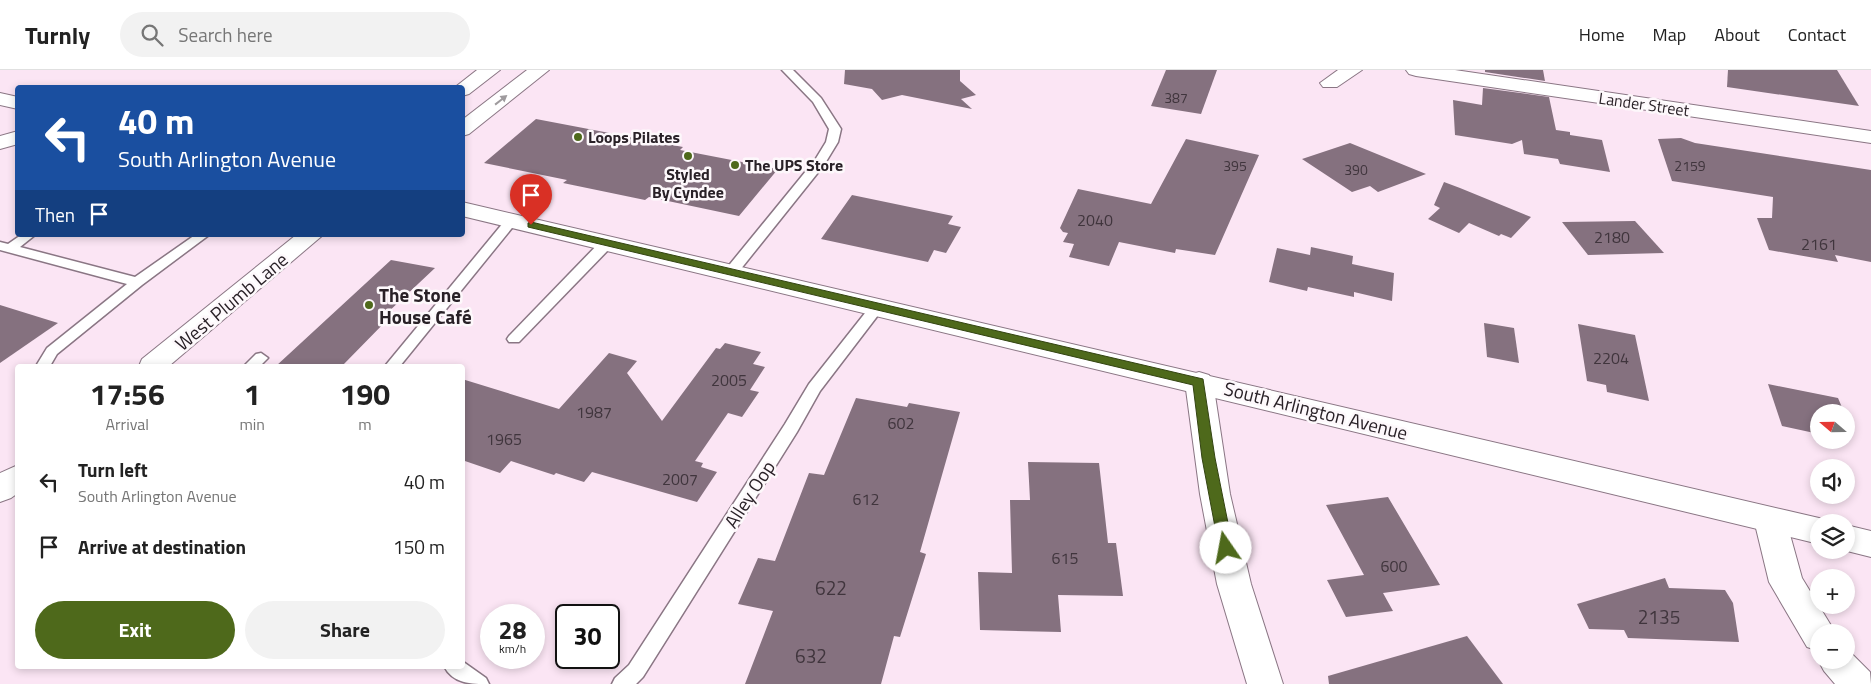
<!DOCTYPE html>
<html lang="en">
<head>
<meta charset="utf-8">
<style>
  body { margin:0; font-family:"Titillium Web",sans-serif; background:#f2f2f2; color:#222; height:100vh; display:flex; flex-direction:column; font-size:19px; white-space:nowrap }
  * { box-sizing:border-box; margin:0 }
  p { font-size:16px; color:#767676 }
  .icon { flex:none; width:28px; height:28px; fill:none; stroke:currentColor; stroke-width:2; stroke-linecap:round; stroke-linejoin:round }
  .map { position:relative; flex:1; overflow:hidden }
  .side { position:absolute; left:15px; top:294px; width:450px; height:305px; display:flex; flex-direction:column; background:#fff; border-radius:5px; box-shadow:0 2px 8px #0003 }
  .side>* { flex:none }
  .banner { position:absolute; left:15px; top:15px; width:450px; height:152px; border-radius:5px; box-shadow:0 2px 8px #0003; background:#1a4fa0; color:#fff; overflow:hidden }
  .needle { width:32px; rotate:290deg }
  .tools { position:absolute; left:1810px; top:334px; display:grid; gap:10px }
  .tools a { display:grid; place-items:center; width:45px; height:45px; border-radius:50%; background:#fff; box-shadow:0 2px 8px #0003; font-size:25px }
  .speed { position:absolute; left:480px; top:534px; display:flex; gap:10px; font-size:25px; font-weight:700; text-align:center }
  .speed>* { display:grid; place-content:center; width:65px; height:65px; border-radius:50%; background:#fff; box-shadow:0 2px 8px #0003; line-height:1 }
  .speed small { font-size:12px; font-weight:400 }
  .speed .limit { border:2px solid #111; border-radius:8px; background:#fff; color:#111 }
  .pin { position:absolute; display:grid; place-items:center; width:42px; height:42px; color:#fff; margin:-51px -21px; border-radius:50% 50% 50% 0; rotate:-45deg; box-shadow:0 0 5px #0007 }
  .pin .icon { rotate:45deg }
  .me { position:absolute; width:55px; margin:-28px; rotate:348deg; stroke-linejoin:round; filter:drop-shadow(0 0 4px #0008) }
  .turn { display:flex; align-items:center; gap:18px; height:105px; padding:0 20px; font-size:22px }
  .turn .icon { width:65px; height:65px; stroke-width:2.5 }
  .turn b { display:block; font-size:35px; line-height:42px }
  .then { display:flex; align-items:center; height:48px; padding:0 20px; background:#0003; gap:10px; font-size:19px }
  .eta { display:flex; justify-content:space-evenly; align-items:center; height:85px; text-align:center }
  .eta b { font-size:30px; font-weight:700; line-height:35px }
  .button { display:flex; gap:10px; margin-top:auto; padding:10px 20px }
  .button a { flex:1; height:58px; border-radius:30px; background:#4e691b; color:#fff; font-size:20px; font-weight:700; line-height:58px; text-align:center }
  .button a+a { background:#f2f2f2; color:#222 }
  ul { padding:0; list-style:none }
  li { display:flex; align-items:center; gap:15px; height:65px; padding:0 20px }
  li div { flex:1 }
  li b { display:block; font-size:19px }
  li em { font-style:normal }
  header { display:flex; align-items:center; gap:30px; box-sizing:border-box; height:70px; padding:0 25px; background:#fff; border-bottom:1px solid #e0e0e0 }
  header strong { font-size:24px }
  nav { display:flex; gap:28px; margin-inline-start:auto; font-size:18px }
  .search { width:350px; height:45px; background:#f2f2f2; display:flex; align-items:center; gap:12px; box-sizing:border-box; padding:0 18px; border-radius:28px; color:#767676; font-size:19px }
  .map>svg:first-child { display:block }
  .building { fill:#85717f }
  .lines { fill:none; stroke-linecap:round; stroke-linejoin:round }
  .service-casing { stroke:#8a7684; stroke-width:3 }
  .minor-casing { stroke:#8a7684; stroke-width:2 }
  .tertiary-casing { stroke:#8a7684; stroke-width:2 }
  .secondary-casing { stroke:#8a7684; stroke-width:2 }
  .service { fill:#fff; fill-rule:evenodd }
  .minor { fill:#fff; fill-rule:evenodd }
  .tertiary { fill:#fff; fill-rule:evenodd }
  .secondary { fill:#fff; fill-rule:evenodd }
  .oneway { fill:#9f9b9e }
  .route { fill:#4e691b; stroke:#334412 }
  .poi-dot { fill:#4e691b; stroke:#fdf8fb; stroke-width:2 }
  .labels { text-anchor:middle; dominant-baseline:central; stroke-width:5; stroke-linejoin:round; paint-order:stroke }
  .far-number-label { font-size:14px; fill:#40353d }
  .far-street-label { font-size:16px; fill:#292127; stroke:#fdf8fb }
  .far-poi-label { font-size:16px; font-weight:bold; fill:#292127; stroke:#fdf8fb; text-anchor:start }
  .number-label { font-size:16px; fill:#40353d }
  .poi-label { font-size:19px; font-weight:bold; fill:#292127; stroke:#fdf8fb; text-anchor:start }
  .street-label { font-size:19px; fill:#292127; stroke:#fdf8fb }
  .near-number-label { font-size:19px; fill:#40353d }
</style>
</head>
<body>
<header>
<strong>Turnly</strong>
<div class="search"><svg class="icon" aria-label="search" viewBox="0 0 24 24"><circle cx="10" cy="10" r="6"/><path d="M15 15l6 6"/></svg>Search here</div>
<nav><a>Home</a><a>Map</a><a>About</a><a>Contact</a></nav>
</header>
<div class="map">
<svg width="1871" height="614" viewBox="0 0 1871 614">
  <rect width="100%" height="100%" fill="#fbe5f4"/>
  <g class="building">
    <path d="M 845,0 L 960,0 L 960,11 L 976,25 L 961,29 L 972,39 L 902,25 L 882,30 L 872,19 L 844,14 Z"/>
    <path d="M 1166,0 L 1217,0 L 1201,44 L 1151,36 Z"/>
    <path d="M 1485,0 L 1543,0 L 1545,11 L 1485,2 Z"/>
    <path d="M 1728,0 L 1837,0 L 1859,36 L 1727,17 Z"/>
    <path d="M 1483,18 L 1549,27 L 1556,60 L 1570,62 L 1570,65 L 1602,70 L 1610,102 L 1560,94 L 1558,89 L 1524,84 L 1522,70 L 1512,74 L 1455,65 L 1453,30 L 1482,35 Z"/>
    <path d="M 536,49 L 683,77 L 680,80 L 778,99 L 739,146 L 649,127 L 645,130 L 563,113 L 567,110 L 484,93 Z"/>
    <path d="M 1681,68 L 1695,73 L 1871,100 L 1871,192 L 1835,185 L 1838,192 L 1769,180 L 1757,148 L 1772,148 L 1773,127 L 1672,111 L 1658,69 Z"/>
    <path d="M 1186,69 L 1259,85 L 1215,185 L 1176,179 L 1175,183 L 1119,172 L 1109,196 L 1069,187 L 1074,174 L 1063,172 L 1068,163 L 1063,162 L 1060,158 L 1078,119 L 1151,134 Z"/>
    <path d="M 1350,73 L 1426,104 L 1378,122 L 1370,116 L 1352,122 L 1302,89 Z"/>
    <path d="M 1444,112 L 1460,118 L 1531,147 L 1511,168 L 1501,164 L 1499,166 L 1469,153 L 1459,163 L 1428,149 L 1440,138 L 1434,135 Z"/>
    <path d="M 852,125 L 953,146 L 948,154 L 961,157 L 946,183 L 934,180 L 928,192 L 821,169 Z"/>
    <path d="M 1635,151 L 1664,183 L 1588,185 L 1562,152 Z"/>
    <path d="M 1311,177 L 1353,186 L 1352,194 L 1394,203 L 1392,231 L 1354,222 L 1354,227 L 1308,217 L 1307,221 L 1269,212 L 1277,178 L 1310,185 Z"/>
    <path d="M 391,190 L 435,198 L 385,245 L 391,246 L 342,296 L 276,296 Z"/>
    <path d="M 0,235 L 58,253 L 0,293 Z"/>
    <path d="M 1484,253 L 1514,258 L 1519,293 L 1487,287 Z"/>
    <path d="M 1578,254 L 1635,265 L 1649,331 L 1607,322 L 1606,315 L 1587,311 Z"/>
    <path d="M 725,273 L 761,282 L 753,294 L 765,297 L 750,320 L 759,322 L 742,347 L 728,343 L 695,391 L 703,393 L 701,397 L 717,402 L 697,432 L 592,402 L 584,412 L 556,403 L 554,405 L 511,391 L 500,403 L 462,390 L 462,309 L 559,339 L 609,283 L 637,291 L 627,303 L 662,351 L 716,278 L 720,279 Z"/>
    <path d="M 1768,314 L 1838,328 L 1844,342 L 1819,342 L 1819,364 L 1782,356 Z"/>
    <path d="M 856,328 L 907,337 L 909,333 L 960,342 L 920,482 L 926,484 L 900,567 L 894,566 L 881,614 L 745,614 L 773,541 L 738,534 L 758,488 L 775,491 L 809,403 L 824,405 Z"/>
    <path d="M 1028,392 L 1099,393 L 1108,473 L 1116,473 L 1123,526 L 1058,525 L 1061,562 L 980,560 L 978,502 L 1012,503 L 1010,430 L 1030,430 Z"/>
    <path d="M 1388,427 L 1440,515 L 1383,523 L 1393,541 L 1346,547 L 1327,510 L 1364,505 L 1326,435 Z"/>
    <path d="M 1665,508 L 1669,518 L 1725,520 L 1733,533 L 1739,572 L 1628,568 L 1624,560 L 1589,559 L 1577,534 Z"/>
    <path d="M 1467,566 L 1503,614 L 1329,614 L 1328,606 Z"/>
  </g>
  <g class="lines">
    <defs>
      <g id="service">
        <path d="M 782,0 L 793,0 L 821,28 L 841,59 L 838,72 L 824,95 L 736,205 L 726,205 L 724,202 L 726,199 L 815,90 L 826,72 L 829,59 L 813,32 Z"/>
        <path d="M 512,146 L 518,150 L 516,153 L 400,296 L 385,296 L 508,147 Z"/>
        <path d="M 21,165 L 35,165 L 20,177 L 135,207 L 195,165 L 209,165 L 142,215 L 57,284 L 50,296 L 36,296 L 47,278 L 127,214 L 0,180 L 0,172 L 8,174 Z"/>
        <path d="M 607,169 L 612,170 L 614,173 L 612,176 L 519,272 L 509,272 L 507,269 L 509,266 L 602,170 Z"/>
        <path d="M 878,231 L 885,236 L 820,321 L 797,362 L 643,607 L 636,614 L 612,614 L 615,608 L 629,595 L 785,354 L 809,314 L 873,233 Z"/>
        <path d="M 261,283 L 268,288 L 260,296 L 244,296 L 256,284 Z"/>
        <path d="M 462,591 L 486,608 L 489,614 C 471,614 453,614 444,596 L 462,596 Z"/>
      </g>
      <g id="minor">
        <path d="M 1338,0 L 1362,0 L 1337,17 L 1323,17 L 1320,13 Z"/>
        <path d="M 1406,0 L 1455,0 L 1871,61 L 1871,73 L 1416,6 L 1409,4 Z"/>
        <path d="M 18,61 L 18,74 L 0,79 L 0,66 Z"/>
        <path d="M 1199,302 L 1209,305 L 1213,312 L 1230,424 L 1251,514 L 1283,614 L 1247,614 L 1217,514 L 1200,424 L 1185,312 L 1189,305 Z"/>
        <path d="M 1770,438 L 1781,441 L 1786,450 L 1802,508 L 1835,562 L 1819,562 L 1819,581 L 1807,577 L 1769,512 L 1754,450 L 1759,441 Z"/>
        <path d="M 1846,578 L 1870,602 L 1871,614 L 1835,614 L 1824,601 L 1818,590 L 1819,589 L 1846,590 Z"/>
      </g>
      <g id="tertiary">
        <path d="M 462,132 L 1819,448 L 1830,452 L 1819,452 L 1819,474 L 462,146 Z"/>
        <path d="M 1846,455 L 1871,461 L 1871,487 L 1843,480 L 1846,480 Z"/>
      </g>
      <g id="secondary">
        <path d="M 477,0 L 500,0 L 469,24 L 462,26 L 462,18 L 454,18 Z"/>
        <path d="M 527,0 L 549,0 L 469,64 L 462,66 L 462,50 Z"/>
        <path d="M 0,23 L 18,27 L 18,39 L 0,35 Z"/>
        <path d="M 296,165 L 323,165 L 169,296 L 139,296 L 142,289 Z"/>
        <path d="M 18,395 L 18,423 L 11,428 L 0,432 L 0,403 Z"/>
      </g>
    </defs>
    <use href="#service" class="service-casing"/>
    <use href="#minor" class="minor-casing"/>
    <use href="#tertiary" class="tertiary-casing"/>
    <use href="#secondary" class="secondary-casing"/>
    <use href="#service" class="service"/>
    <use href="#minor" class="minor"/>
    <use href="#tertiary" class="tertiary"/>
    <use href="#secondary" class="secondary"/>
  </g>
  <defs><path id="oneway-solid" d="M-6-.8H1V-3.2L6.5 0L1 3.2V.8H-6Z" transform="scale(1.25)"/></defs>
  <use class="oneway" href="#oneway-solid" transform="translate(501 30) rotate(-38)"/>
  <path class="route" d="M 531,152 L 1203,309 L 1215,388 L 1233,478 L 1226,483 L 1219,478 L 1202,388 L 1193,315 L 528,157 L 528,153 Z"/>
  <g class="poi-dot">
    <circle cx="578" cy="67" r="5"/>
    <circle cx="688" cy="86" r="5"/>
    <circle cx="735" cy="95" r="5"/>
    <circle cx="369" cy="235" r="5"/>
  </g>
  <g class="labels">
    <g class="far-number-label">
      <text x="1176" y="27">387</text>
      <text x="1235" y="95">395</text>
      <text x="1690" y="95">2159</text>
      <text x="1356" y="99">390</text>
    </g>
    <g class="far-street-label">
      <text transform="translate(1644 34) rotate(8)">Lander Street</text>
    </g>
    <g class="far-poi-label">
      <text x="588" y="67">Loops Pilates</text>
      <text x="745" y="95">The UPS Store</text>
      <text x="688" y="104" text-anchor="middle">Styled<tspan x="688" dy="18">By Cyndee</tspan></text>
    </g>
    <g class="number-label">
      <text x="1095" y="150">2040</text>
      <text x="1612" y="167">2180</text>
      <text x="1819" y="174">2161</text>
      <text x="1611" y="288">2204</text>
      <text x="729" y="310">2005</text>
      <text x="594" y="342">1987</text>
      <text x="901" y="353">602</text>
      <text x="504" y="369">1965</text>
      <text x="680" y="409">2007</text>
      <text x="866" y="429">612</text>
      <text x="1065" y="488">615</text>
      <text x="1394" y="496">600</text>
    </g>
    <g class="poi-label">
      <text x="379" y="224">The Stone<tspan x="379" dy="22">House Café</tspan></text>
    </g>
    <g class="street-label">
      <text transform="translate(231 231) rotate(-40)">West Plumb Lane</text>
      <text transform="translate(1316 340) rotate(14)">South Arlington Avenue</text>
      <text transform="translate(749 424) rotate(-57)">Alley Oop</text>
    </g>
    <g class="near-number-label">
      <text x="831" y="517">622</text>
      <text x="1659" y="546">2135</text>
      <text x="811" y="585">632</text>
    </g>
  </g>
</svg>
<div class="tools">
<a><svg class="needle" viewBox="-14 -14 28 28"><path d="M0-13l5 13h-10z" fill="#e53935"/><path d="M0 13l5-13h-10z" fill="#767676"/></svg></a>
<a><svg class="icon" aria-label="sound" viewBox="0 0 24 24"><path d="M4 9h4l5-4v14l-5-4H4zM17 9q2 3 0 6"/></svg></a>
<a><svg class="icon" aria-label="layers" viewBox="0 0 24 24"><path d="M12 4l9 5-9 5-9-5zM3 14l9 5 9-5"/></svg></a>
<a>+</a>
<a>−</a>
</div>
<div class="speed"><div>28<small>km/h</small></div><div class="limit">30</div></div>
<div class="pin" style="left:531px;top:155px;background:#d93025"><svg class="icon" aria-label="arrive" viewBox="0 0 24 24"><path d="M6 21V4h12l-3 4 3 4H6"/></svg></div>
<svg class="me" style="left:1226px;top:478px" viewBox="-20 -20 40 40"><circle r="19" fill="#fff"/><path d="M0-13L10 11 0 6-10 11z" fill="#4e691b"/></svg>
<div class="banner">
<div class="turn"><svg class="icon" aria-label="left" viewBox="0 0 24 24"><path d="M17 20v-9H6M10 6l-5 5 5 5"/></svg><div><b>40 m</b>South Arlington Avenue</div></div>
<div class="then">Then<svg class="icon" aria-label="arrive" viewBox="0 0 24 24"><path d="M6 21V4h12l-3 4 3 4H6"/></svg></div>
</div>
<section class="side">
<div class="eta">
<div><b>17:56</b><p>Arrival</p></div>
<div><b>1</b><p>min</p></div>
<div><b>190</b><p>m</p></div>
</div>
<ul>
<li><svg class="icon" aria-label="left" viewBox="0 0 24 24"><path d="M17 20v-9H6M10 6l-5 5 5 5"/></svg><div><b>Turn left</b><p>South Arlington Avenue</p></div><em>40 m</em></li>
<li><svg class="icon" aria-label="arrive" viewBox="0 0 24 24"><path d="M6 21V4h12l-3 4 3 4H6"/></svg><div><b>Arrive at destination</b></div><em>150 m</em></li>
</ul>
<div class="button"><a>Exit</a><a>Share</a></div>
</section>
</div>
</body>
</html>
